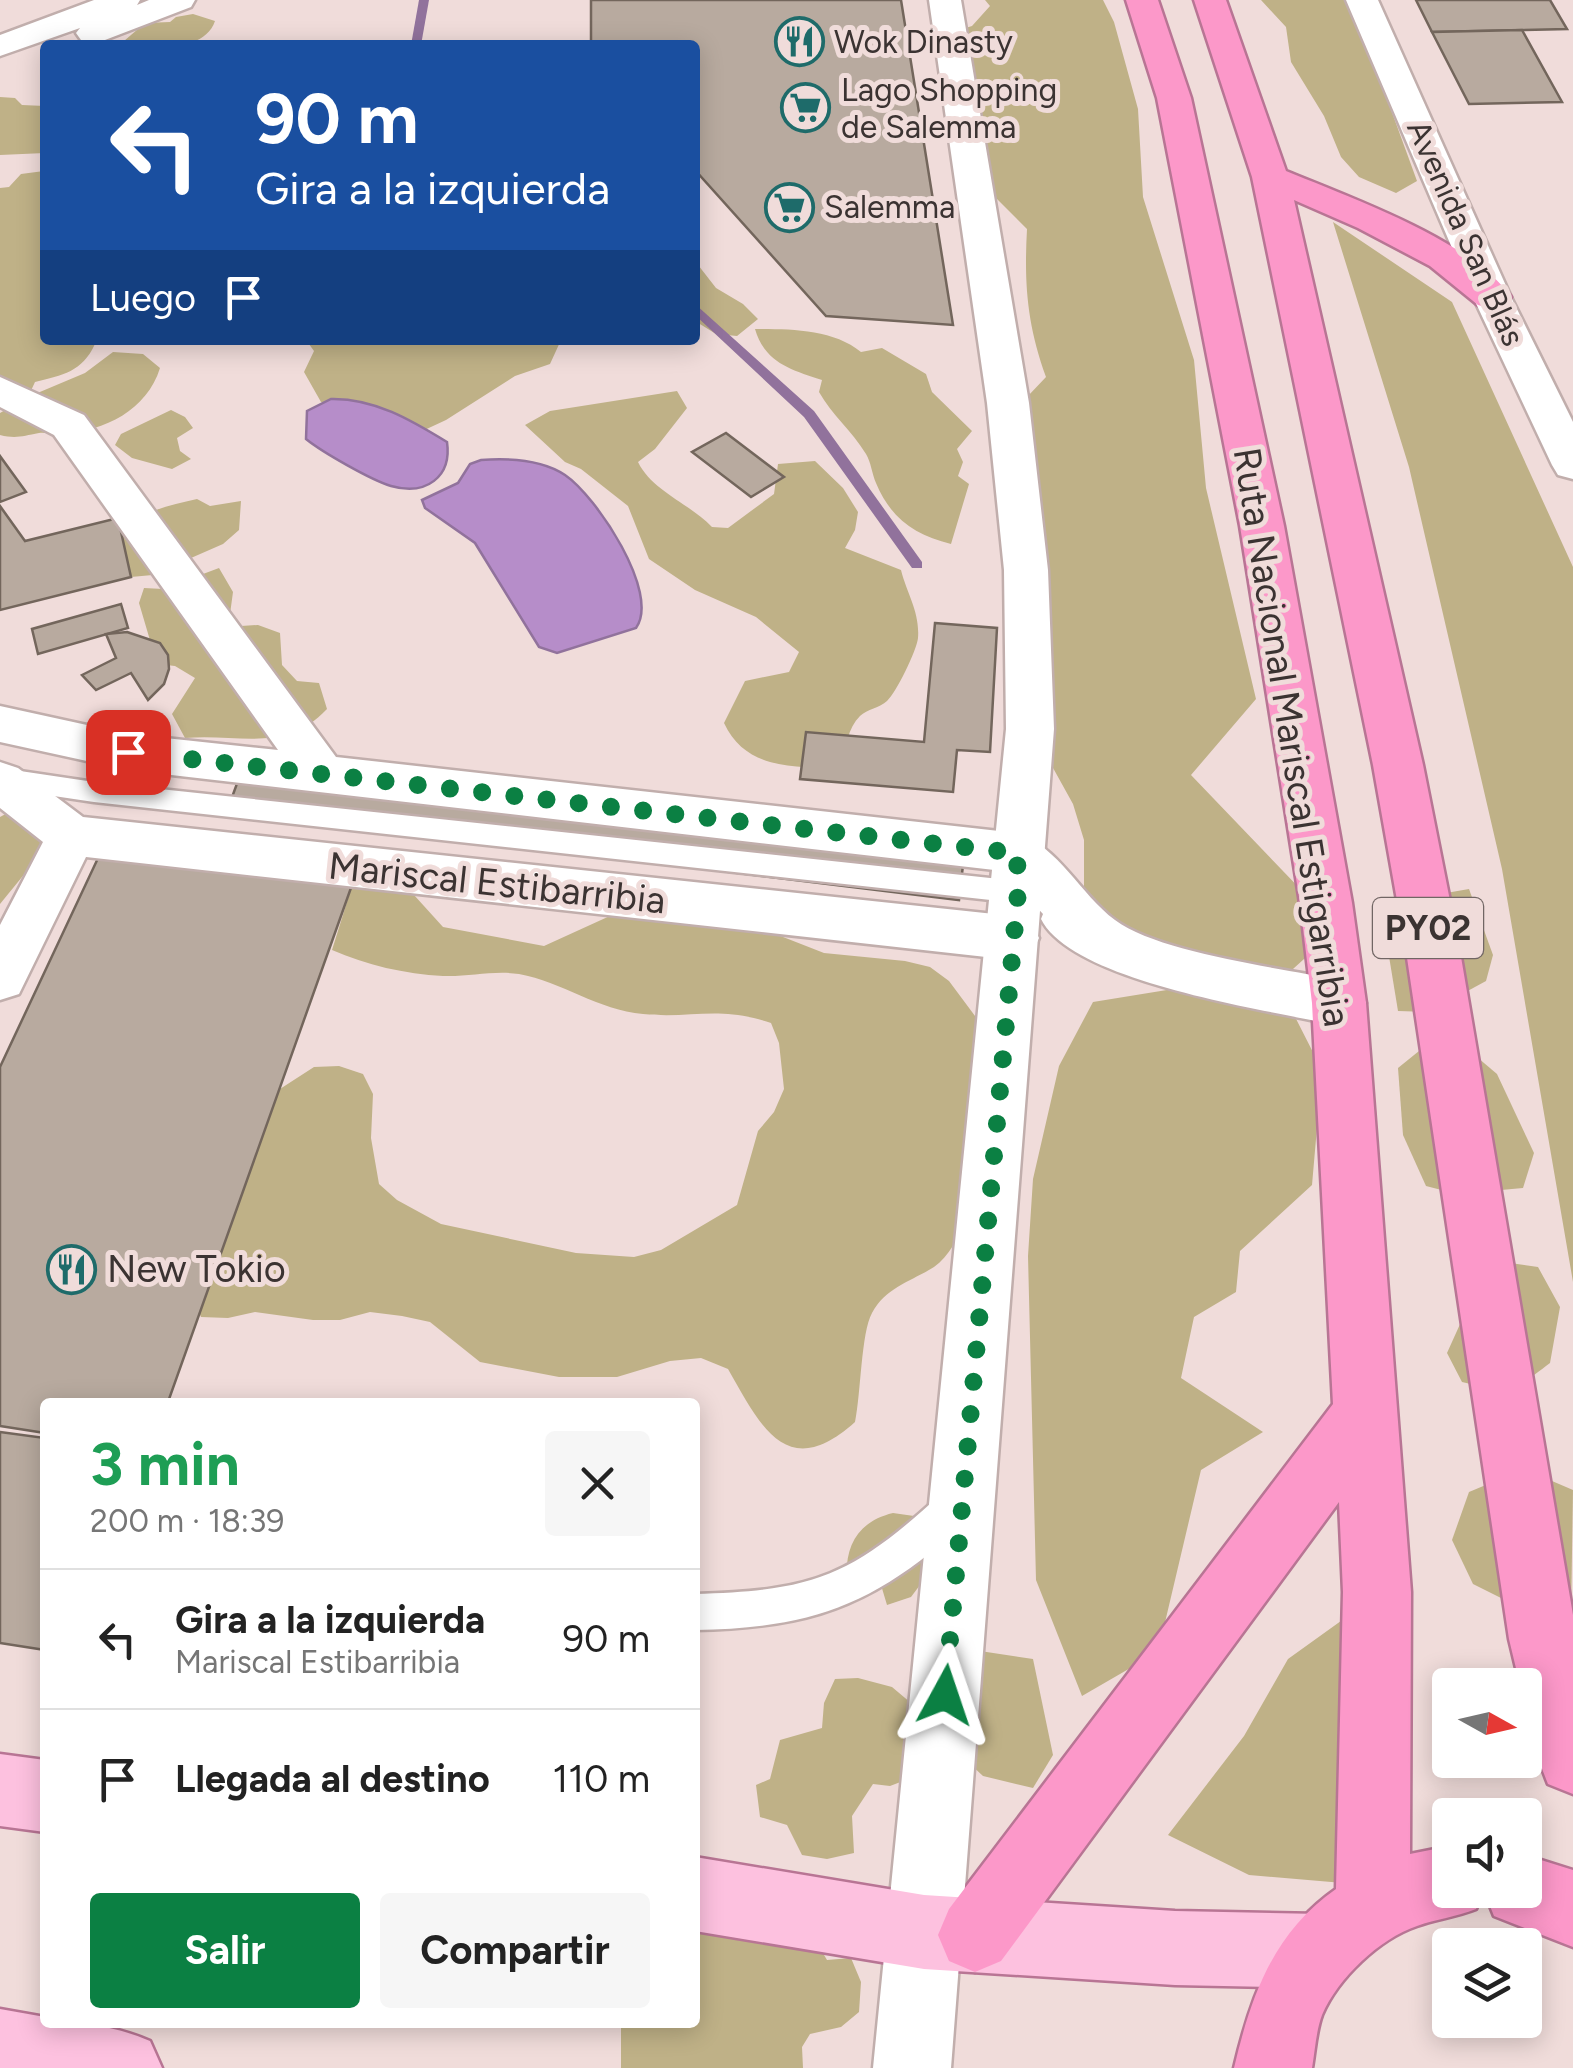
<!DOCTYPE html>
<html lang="es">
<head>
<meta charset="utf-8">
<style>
  body { margin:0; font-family:Figtree,sans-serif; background:#f6f6f6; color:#222; height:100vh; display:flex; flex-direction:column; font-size:38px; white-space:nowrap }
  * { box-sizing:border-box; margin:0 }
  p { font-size:32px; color:#767676 }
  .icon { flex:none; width:55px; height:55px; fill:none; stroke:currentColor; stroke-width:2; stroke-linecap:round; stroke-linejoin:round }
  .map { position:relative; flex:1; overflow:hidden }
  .panel { position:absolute; left:40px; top:1398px; width:660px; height:630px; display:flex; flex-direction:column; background:#fff; border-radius:10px; box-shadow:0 5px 25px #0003 }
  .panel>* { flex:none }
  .banner { position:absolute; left:40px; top:40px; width:660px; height:305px; border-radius:10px; box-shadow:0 5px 25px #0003; background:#1a4fa0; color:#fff; overflow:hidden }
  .needle { width:65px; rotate:98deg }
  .buttons { position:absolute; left:1432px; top:1668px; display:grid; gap:20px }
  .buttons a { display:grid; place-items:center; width:110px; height:110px; border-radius:10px; background:#fff; box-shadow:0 5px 25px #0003; font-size:50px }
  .pin { position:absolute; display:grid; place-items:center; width:85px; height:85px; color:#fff; margin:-42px; border-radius:20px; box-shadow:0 5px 15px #0006 }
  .me { position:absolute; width:110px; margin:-55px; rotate:5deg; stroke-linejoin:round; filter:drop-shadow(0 0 8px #0008) }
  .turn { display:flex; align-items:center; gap:35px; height:210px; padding:0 50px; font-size:45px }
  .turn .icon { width:130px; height:130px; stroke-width:2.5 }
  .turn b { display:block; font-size:70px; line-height:85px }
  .then { display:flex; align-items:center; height:95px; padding:0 50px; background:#0003; gap:20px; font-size:38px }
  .round { display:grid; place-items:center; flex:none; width:105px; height:105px; border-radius:10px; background:#f6f6f6 }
  .overview { display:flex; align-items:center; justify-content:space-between; height:170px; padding:0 50px }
  h1 { font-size:60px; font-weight:700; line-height:75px; color:#1e9e55 }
  .button { display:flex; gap:20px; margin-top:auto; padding:20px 50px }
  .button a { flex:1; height:115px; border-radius:10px; background:#0b8043; color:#fff; font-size:40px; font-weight:700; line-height:115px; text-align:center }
  .button a+a { background:#f6f6f6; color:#222 }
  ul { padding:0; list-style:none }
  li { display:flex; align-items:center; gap:30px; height:140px; padding:0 50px; border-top:2px solid #e0e0e0 }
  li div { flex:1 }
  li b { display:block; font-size:38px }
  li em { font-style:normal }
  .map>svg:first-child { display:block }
  .green { fill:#bfb187 }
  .water { fill:#b68dc9; stroke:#91729c; stroke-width:2.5 }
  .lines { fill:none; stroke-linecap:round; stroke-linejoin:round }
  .stream { fill:#91729c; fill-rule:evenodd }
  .building { fill:#b8aa9f; stroke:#73665c; stroke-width:2.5 }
  .lane-casing { stroke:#c1aeac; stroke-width:5 }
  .street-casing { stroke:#c1aeac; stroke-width:5 }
  .secondary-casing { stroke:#c1aeac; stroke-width:5 }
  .primary-casing { stroke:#b87594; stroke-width:5 }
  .highway-casing { stroke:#b87594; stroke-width:5 }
  .lane { fill:#fff; fill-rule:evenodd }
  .street { fill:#fff; fill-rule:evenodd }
  .secondary { fill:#fff; fill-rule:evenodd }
  .primary { fill:#fdc1df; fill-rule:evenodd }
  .highway { fill:#fc98c9; fill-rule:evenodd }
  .route { stroke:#0b8043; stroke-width:18; stroke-dasharray:0 32.4 }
  .labels { text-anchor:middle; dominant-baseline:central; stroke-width:10; stroke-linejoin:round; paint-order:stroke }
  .far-poi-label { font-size:32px; fill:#3b3332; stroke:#f0dcda; text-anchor:start }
  .far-street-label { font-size:32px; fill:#3b3332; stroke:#f0dcda }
  .shield { fill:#f0dcda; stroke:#716664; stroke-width:2.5 }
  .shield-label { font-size:35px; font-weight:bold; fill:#3b3332 }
  .street-label { font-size:38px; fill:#3b3332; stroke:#f0dcda }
  .poi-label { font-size:38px; fill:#3b3332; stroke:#f0dcda; text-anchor:start }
</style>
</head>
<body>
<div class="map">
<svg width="1573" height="2068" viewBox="0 0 1573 2068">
  <rect width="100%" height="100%" fill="#f0dcda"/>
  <g class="green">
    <path d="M 985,0 L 1103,0 L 1114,22 L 1138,109 L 1143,197 L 1194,360 L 1206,488 L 1256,699 L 1191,775 L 1307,896 L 1314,950 L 1283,978 L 1152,975 L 1084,892 L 1084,840 L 1073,804 L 1037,739 L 1028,396 L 1046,377 C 1027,324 1024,284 1027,229 L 988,190 L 936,37 L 972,26 L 990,6 Z"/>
    <path d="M 1261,0 L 1351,0 L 1417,181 L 1396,193 L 1359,177 L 1341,157 L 1324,116 L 1291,62 L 1286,27 Z"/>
    <path d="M 193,14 L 215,21 C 202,59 133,45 99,45 L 124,41 L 145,23 L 170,22 L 176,17 Z"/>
    <path d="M 0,97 L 15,98 L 22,105 L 45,106 L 45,153 L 0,155 Z"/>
    <path d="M 44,171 L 40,179 L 45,180 L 45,340 L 114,340 L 95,344 C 82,372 63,375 35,382 L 28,397 L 85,373 L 113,352 L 143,354 L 160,368 C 147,410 105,431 62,434 C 54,435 46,432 39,433 C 23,436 16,439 0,435 L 0,413 L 23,400 L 0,406 L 0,188 L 9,187 L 21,174 Z"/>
    <path d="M 1333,222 L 1452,302 L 1573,567 L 1573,1282 L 1502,869 L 1409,467 Z"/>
    <path d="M 695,261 L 716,288 L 743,304 L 758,319 L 737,336 L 716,334 L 695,321 Z"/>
    <path d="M 755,329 C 790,329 833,329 861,352 L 882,348 L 926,374 L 932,392 L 972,431 L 957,449 L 963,462 L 958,476 L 969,484 L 951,544 C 915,535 891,519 876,483 C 872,474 871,462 866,454 C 852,431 832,415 819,392 L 822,380 C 791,370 765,363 755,329 Z"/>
    <path d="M 306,340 L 561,340 L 550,364 L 515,376 L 446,420 L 418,433 L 321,402 L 304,372 L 314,351 Z"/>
    <path d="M 677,391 L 687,408 L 655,449 L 638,462 C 652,491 689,503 712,527 L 728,528 L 774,494 L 778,464 L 815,461 L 843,488 L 858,512 L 855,530 L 845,548 L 901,570 C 907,594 920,612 918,638 C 917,650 896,693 887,701 C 880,708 867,709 860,716 C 847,729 844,751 843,768 C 797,767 746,771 724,723 L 745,681 L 789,672 L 799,652 L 756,617 L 695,590 L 649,559 L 628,506 L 581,469 L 565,462 L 525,425 L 550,411 Z"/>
    <path d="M 171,410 L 185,417 L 193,428 L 177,438 L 180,451 L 191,459 L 172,469 L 132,458 L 115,445 L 121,434 Z"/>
    <path d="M 197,499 L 210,506 L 241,501 L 239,530 L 223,544 L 191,558 L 174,573 L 131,577 L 118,564 L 112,546 C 131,513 162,507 197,499 Z"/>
    <path d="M 219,568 L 233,592 L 230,614 L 241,626 L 258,625 L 280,633 L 282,665 L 297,681 L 319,683 L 327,709 C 285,754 238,733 185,738 L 172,714 L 195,678 L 175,666 L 157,664 L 139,603 L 144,588 L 163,589 Z"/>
    <path d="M 38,809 L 44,850 L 0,904 L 0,817 L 13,810 Z"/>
    <path d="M 397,885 L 414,895 L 443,927 L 544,946 L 612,915 L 755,926 L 824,953 L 905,961 L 930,967 L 949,981 L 978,1020 L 965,1222 C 958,1237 949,1257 934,1267 C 912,1281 886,1287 872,1313 C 861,1333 861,1394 855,1422 C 787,1483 761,1427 728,1369 L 701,1358 L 670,1361 L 617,1377 L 559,1377 L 480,1362 L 430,1322 L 402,1316 L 370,1312 L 340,1320 L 313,1320 L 255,1312 L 228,1318 L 201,1317 L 190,1293 L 266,1098 L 314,1067 L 339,1066 L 363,1074 L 373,1094 L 371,1138 L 379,1184 L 397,1200 L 441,1224 L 576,1253 L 634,1257 L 661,1250 L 737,1205 L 758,1131 L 774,1112 L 784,1089 L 779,1043 L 771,1023 C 718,1005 692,1019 643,1014 C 598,1010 562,982 519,974 C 494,970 469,977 443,976 C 405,974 366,965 332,950 L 352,886 Z"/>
    <path d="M 1469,889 L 1493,955 L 1486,981 L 1429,1012 L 1398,1011 L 1385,932 L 1423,897 Z"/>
    <path d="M 1173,989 L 1290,1007 L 1322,1070 L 1312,1185 L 1240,1251 L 1236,1292 L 1194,1317 L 1181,1378 L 1263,1432 L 1201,1470 L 1158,1652 L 1082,1696 L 1036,1580 L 1028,1256 L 1033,1179 L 1059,1066 L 1093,1002 Z"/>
    <path d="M 1445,1030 L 1497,1074 L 1534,1153 L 1523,1188 L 1457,1194 L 1426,1186 L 1403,1135 L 1398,1068 Z"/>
    <path d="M 1489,1260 L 1538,1267 L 1560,1307 L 1550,1363 C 1511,1393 1510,1394 1462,1382 L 1447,1353 Z"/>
    <path d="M 1524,1469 L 1573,1490 L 1571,1616 L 1531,1613 L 1473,1584 L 1452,1540 L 1469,1492 Z"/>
    <path d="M 893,1513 L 914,1516 L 921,1527 L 932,1569 L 911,1597 L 887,1605 L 881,1585 L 847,1584 C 844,1548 856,1522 893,1513 Z"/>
    <path d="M 1359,1608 L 1343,1883 L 1249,1875 L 1168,1835 L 1244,1736 L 1288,1659 Z"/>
    <path d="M 980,1651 L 1033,1659 L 1053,1755 L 1033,1788 L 983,1776 L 956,1751 Z"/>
    <path d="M 858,1678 L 892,1687 L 911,1703 L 911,1778 L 890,1786 L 873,1784 L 852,1816 L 854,1853 L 827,1859 L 802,1855 L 787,1825 L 760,1817 L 756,1785 L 770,1779 L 780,1740 L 822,1728 L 824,1703 L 835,1679 Z"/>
    <path d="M 695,1911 L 811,1933 L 827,1960 L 851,1958 L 861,1982 L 859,2012 L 841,2027 L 810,2034 L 802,2047 L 803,2068 L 621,2068 L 621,2023 L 695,2022 Z"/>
  </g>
  <g class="water">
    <path d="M 331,399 C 374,398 411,420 447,442 C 452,477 426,496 391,486 C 371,480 322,452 306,439 L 307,411 Z"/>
    <path d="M 481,460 C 509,458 541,459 565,475 C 596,496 661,593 636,628 L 557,653 L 539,647 L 475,543 L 425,508 L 422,500 L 458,483 L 470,464 Z"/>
  </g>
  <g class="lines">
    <g class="stream">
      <path d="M 419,0 L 429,0 L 421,45 L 411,45 Z"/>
      <path d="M 695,304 L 814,411 L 922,562 L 922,568 L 912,568 L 804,417 L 695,315 Z"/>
    </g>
  </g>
  <g class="building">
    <path d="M 591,0 L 901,0 L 953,325 L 826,316 L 695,170 L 695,45 L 586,45 L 591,43 Z"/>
    <path d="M 1416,0 L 1550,0 L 1567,29 L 1432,32 Z"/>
    <path d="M 1522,30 L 1562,102 L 1469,104 L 1432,32 Z"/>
    <path d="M 726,433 L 784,477 L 751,497 L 692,452 Z"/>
    <path d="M 0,456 L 26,492 L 0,502 Z"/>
    <path d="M 0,506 L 25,541 L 118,518 L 131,577 L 0,610 Z"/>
    <path d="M 121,604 L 128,628 L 38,654 L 32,629 Z"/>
    <path d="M 935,623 L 997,628 L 990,752 L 957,750 L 953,792 L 800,779 L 806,732 L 924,742 Z"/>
    <path d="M 127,632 L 160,643 L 168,655 L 169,669 L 164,684 L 148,700 L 131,673 L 96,690 L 82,675 L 116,658 L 106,634 Z"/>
    <path d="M 239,778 L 963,865 L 959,900 L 227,811 Z"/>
    <path d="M 99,856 L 352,885 L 168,1402 L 45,1402 L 45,1433 L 0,1426 L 0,1067 Z"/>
    <path d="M 0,1432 L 45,1438 L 45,1650 L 0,1643 Z"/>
  </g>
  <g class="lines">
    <defs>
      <g id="lane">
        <path d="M 0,768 L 94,782 L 1018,881 L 1028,884 L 1032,892 L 1028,900 L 1018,903 L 94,802 L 0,788 Z"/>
        <path d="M 954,1489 L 967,1494 L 972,1507 C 964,1526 946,1538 931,1552 C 855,1614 791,1628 695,1630 L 695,1594 C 815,1591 853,1575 941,1494 Z"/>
      </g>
      <g id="street">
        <path d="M 0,377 L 84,415 L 336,757 L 1017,833 C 1059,847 1080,894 1115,920 C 1159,953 1281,968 1339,980 L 1358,987 L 1366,1003 L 1358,1019 L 1339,1026 C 1270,1010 1073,983 1041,919 L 1043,914 L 1003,871 L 128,770 L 0,742 L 0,706 L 128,734 L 278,750 L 54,435 L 0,407 Z"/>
        <path d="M 0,762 L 18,768 L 83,817 L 1013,916 L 1032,923 L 1039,938 L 1032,953 L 1013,960 L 86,857 L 19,994 L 0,1000 L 0,925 L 43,842 L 0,808 Z"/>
      </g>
      <g id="secondary">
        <path d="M 94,0 L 140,0 L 137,5 L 149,0 L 195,0 L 191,7 L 105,40 L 81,40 L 76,33 L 80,28 L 0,56 L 0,35 Z"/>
        <path d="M 929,0 L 961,0 L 1029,403 L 1048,570 L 1054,729 L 951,2068 L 873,2068 L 1006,729 L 1004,570 L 987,403 Z"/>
        <path d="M 1346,0 L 1378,0 L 1511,297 L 1573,422 L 1573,479 L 1558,475 L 1552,465 L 1473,297 Z"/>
      </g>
      <g id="primary">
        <path d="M 0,1754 L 45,1760 L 45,1832 L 0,1826 Z"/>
        <path d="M 695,1857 L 924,1895 L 1175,1911 L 1320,1914 L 1346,1925 L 1357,1951 L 1346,1977 L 1320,1988 L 1175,1985 L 924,1969 L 695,1931 Z"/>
        <path d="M 0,2009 L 45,2017 L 45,2022 C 83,2022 115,2026 150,2041 L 162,2068 L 0,2068 Z"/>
      </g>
      <g id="highway">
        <path d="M 1126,0 L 1158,0 L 1191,98 L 1284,526 L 1352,903 L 1366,1003 L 1411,1592 L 1410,1854 L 1450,1846 L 1450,1890 L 1525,1890 L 1525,1855 L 1573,1870 L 1573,1947 L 1494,1916 L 1484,1891 L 1476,1909 C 1456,1917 1436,1919 1417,1926 C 1379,1939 1338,1978 1322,2015 C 1316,2031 1315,2051 1312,2068 L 1234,2068 C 1251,1996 1273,1933 1336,1889 L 1343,1592 L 1339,1502 L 1001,1961 L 975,1972 L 949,1961 L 938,1935 L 949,1909 L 1333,1404 L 1312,1003 L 1300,903 L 1240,526 L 1157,98 Z"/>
        <path d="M 1194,0 L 1226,0 L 1286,171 C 1349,197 1473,241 1511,297 L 1506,305 L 1492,309 L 1478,305 L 1430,266 L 1358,228 L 1294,200 L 1423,765 L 1460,951 L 1573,1615 L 1573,1794 L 1548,1784 C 1535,1752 1525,1719 1525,1685 L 1520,1685 L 1509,1639 L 1406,951 L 1373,765 L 1252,177 Z"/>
      </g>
    </defs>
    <use href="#lane" class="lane-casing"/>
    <use href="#street" class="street-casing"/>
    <use href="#secondary" class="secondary-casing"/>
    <use href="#primary" class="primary-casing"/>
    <use href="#highway" class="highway-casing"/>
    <use href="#lane" class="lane"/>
    <use href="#street" class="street"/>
    <use href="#secondary" class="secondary"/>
    <use href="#primary" class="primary"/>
    <use href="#highway" class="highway"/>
  </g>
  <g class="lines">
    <path class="route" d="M 128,752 L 1017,853 L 1018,892 L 945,1695"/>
  </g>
  <defs>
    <symbol id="restaurant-ring" viewBox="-11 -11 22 22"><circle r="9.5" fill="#f0dcda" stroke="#1e6b6a" stroke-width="1.5"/><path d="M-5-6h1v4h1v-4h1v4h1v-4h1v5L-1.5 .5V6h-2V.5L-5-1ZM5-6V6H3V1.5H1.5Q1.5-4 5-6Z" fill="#1e6b6a"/></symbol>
    <symbol id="supermarket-ring" viewBox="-11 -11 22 22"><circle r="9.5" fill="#f0dcda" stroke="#1e6b6a" stroke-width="1.5"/><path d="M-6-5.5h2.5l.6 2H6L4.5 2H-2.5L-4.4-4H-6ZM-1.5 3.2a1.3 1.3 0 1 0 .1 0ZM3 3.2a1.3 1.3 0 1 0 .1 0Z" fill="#1e6b6a"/></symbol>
  </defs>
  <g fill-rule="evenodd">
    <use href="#restaurant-ring" x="772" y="14" width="55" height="55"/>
    <use href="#supermarket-ring" x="778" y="80" width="55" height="55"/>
    <use href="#supermarket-ring" x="762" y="180" width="55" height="55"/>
    <use href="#restaurant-ring" x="44" y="1242" width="55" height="55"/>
  </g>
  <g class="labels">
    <g class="far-poi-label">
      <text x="834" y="42">Wok Dinasty</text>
      <text x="841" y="90">Lago Shopping<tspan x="841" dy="37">de Salemma</tspan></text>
      <text x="824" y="207">Salemma</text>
    </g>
    <g class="far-street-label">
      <text transform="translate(1466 233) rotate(66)">Avenida San Blás</text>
    </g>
    <rect class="shield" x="1373" y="898" width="110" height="60" rx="8"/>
    <g class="shield-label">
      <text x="1428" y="928">PY02</text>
    </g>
    <g class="street-label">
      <text transform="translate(1292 737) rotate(81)">Ruta Nacional Mariscal Estigarribia</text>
      <text transform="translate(497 883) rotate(6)">Mariscal Estibarribia</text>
    </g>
    <g class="poi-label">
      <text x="107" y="1269">New Tokio</text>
    </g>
  </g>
</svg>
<div class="buttons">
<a><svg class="needle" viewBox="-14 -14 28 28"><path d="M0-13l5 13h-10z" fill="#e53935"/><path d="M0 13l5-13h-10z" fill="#767676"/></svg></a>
<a><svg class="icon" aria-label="sound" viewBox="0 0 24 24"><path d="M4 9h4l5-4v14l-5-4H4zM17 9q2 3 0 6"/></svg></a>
<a><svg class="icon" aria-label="layers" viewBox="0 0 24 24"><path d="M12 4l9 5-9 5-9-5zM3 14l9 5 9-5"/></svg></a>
</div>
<div class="pin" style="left:128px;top:752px;background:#d93025"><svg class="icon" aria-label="arrive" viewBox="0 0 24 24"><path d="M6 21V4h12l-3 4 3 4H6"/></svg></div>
<svg class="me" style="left:945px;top:1695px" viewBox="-20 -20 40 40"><path d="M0-17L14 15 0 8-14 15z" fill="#0b8043" stroke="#fff" stroke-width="4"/></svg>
<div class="banner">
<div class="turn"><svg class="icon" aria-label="left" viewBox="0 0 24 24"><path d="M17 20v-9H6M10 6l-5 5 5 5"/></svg><div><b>90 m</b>Gira a la izquierda</div></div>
<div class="then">Luego<svg class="icon" aria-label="arrive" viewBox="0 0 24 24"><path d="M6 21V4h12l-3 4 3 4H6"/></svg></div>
</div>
<section class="panel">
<div class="overview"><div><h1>3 min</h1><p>200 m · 18:39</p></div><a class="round"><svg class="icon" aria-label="close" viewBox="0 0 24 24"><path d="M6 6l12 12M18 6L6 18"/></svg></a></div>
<ul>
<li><svg class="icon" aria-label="left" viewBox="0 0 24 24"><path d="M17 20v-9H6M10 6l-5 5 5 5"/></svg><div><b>Gira a la izquierda</b><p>Mariscal Estibarribia</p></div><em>90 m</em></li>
<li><svg class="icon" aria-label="arrive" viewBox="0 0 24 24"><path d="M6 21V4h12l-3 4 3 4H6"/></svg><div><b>Llegada al destino</b></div><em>110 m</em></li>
</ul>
<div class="button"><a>Salir</a><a>Compartir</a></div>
</section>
</div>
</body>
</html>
